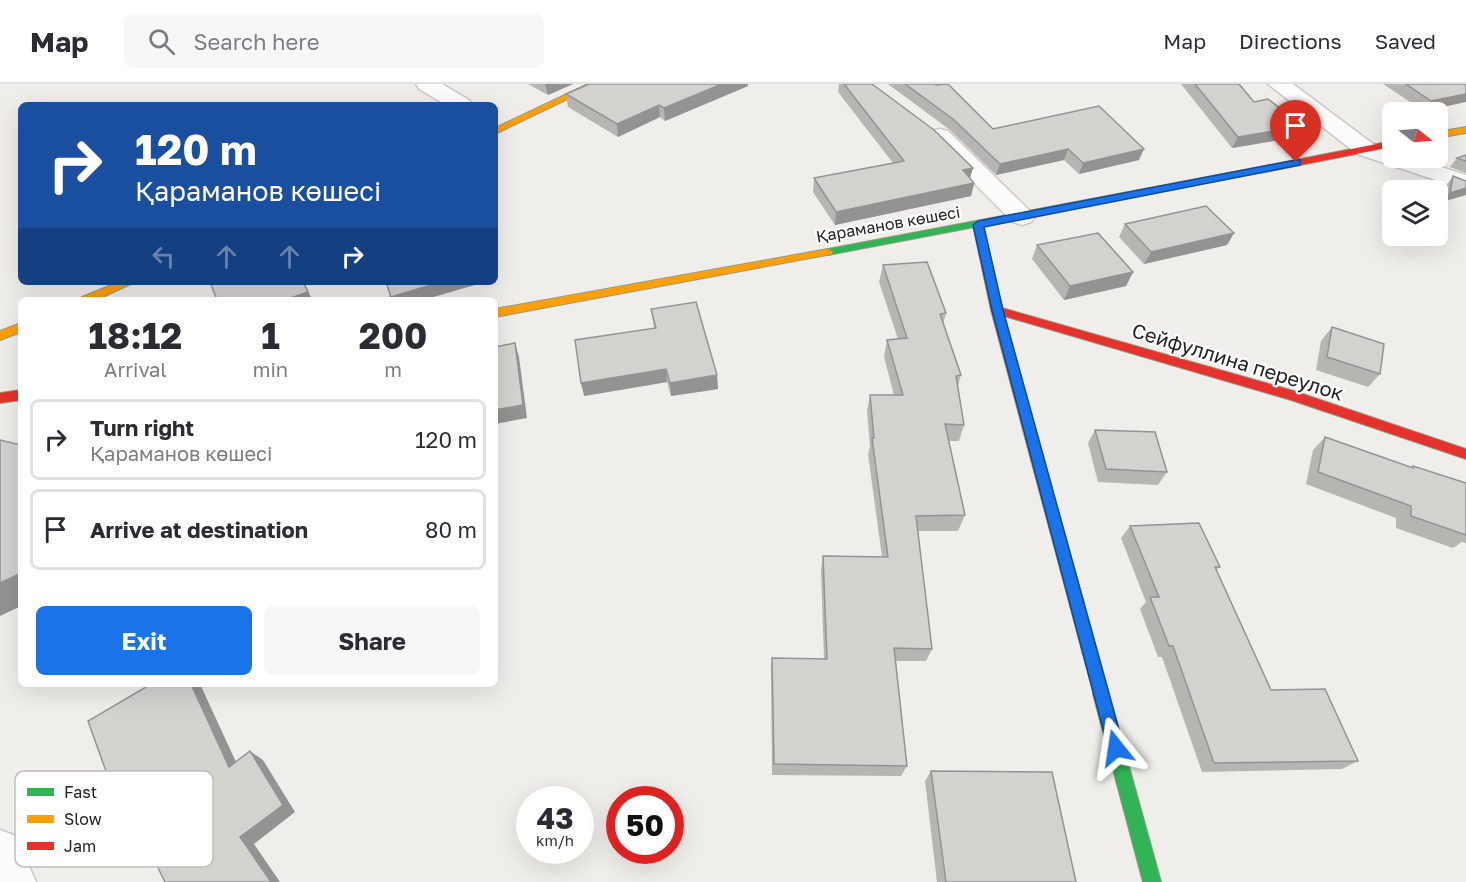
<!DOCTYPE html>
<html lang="en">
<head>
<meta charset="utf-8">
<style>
  body { margin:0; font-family:"Golos Text",sans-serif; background:#f7f7f7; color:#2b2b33; height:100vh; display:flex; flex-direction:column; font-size:22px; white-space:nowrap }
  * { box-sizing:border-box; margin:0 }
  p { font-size:20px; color:#7c7c81 }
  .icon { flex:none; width:33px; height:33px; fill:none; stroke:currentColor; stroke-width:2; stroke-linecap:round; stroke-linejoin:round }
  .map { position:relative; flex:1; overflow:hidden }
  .details { position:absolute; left:18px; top:213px; width:480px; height:390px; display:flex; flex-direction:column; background:#fff; border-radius:9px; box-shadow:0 6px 24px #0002 }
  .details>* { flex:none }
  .hud { position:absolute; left:18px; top:18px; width:480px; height:183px; border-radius:9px; box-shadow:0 6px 24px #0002; background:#1a4fa0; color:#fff; overflow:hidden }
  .needle { width:39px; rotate:107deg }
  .tools { position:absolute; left:1382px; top:18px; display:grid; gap:12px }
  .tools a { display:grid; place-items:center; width:66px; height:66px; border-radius:9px; background:#fff; box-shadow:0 6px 24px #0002; font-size:30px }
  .speed { position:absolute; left:516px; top:702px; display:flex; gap:12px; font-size:30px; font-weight:700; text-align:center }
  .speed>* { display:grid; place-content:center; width:78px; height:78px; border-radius:50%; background:#fff; box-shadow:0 6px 24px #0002; line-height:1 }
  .speed small { font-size:15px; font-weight:400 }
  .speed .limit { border:9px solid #d22; background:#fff; color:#111 }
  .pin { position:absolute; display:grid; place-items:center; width:51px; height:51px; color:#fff; margin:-62px -26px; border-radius:50% 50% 50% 0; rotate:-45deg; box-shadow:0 0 6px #0007 }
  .pin .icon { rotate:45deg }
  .me { position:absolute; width:66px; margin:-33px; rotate:345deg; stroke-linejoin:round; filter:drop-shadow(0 0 4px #0008) }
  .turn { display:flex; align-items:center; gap:21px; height:126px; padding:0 18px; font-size:27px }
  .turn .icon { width:78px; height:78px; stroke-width:2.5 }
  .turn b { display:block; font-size:42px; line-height:51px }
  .lanes { display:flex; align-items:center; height:57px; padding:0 18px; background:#0003; justify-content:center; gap:30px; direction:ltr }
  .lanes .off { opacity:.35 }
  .eta { display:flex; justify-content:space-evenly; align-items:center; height:102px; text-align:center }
  .eta b { font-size:36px; font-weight:700; line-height:42px }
  .button { display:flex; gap:12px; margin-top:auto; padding:12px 18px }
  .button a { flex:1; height:69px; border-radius:9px; background:#1a73e8; color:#fff; font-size:24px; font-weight:700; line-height:69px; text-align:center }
  .button a+a { background:#f7f7f7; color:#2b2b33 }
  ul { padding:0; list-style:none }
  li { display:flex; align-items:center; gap:18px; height:81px; margin:0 12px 9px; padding:0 6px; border:3px solid #e1e1e2; border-radius:9px }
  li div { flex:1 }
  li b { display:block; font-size:22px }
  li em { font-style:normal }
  header { display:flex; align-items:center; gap:36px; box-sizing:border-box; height:84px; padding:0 30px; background:#fff; border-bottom:2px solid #e1e1e2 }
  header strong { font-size:28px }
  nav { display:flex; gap:33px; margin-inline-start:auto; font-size:21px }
  .search { width:420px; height:54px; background:#f7f7f7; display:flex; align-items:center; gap:15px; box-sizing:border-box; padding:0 21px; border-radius:9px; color:#7c7c81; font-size:22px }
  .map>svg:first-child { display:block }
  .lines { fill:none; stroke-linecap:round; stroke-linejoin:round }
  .street-casing { stroke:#c9c8c6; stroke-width:3 }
  .fast-casing { stroke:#979b80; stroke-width:2 }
  .slow-casing { stroke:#979b80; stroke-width:2 }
  .jam-casing { stroke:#979b80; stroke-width:2 }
  .street { fill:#fdfcfc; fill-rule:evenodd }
  .fast { fill:#30b455; fill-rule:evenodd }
  .slow { fill:#ff9f0a; fill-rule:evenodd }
  .jam { fill:#e5322d; fill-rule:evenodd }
  .wall { fill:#b6b5b2 }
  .shaded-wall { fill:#949391 }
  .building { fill:#d4d2cf; stroke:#949391; stroke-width:1.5 }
  .route { fill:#1a73e8; stroke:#114b97; stroke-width:1.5 }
  .labels { text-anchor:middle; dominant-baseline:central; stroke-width:4.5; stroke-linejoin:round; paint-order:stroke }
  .far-street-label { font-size:16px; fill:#222; stroke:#fff }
  .street-label { font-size:20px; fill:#222; stroke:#fff }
  .key { fill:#fff; stroke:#bdbdbd; stroke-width:1.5 }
  .key-label { font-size:16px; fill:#222 }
</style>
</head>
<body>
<header>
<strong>Map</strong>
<div class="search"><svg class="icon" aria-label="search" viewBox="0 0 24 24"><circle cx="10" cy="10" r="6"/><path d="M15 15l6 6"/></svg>Search here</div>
<nav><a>Map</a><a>Directions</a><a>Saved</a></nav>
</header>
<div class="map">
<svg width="1466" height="798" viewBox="0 0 1466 798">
  <rect width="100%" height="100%" fill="#f0eeea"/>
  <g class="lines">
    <defs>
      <g id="street">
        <path d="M 416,0 L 442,0 L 469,16 L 472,21 L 446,21 L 419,5 Z"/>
        <path d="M 1268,0 L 1293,0 L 1373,60 L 1392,66 L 1392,74 L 1413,74 L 1466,91 L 1466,106 L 1357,70 Z"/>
        <path d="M 940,45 L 948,47 L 1031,128 L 1035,133 L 1031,138 L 1022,141 L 1013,138 L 932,57 L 929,52 L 932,47 Z"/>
        <path d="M 0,746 L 16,752 L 36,798 L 0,798 Z"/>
      </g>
      <g id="fast">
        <path d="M 1260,83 L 1263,84 L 1263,88 L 828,171 L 823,168 L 828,165 Z"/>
        <path d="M 1101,602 L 1107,605 L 1109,610 L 1161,798 L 1143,798 L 1093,610 L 1095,605 Z"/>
      </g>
      <g id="slow">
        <path d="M 588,0 L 599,0 L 495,50 L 495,44 Z"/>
        <path d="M 1466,43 L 1466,49 L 1437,54 L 1437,48 Z"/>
        <path d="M 828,165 L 833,168 L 832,170 L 495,233 L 495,225 Z"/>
        <path d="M 119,198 L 135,198 L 96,216 L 80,216 L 82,213 Z"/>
        <path d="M 21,239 L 21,248 L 0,256 L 0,247 Z"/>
      </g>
      <g id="jam">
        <path d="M 1392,57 L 1392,63 L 1260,89 L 1255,86 L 1260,83 Z"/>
        <path d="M 978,138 L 983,141 L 1002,224 L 1294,307 L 1466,365 L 1466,375 L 1291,316 L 1004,232 L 1109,610 L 1107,615 L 1101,618 L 1095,615 L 991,226 L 973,141 Z"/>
        <path d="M 21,306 L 21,316 L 0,319 L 0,309 Z"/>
      </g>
    </defs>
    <use href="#street" class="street-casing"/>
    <use href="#fast" class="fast-casing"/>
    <use href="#slow" class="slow-casing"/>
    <use href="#jam" class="jam-casing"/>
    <use href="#street" class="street"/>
    <use href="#fast" class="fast"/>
    <use href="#slow" class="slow"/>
    <use href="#jam" class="jam"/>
  </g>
  <g class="wall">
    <path d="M 528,0 L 573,0 L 548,11 Z"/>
    <path d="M 589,0 L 748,0 L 748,2 L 665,37 L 660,33 L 618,53 L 568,23 L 566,10 Z"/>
    <path d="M 839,0 L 872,0 L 973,84 L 970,94 L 974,99 L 971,112 L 835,141 L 813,108 L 814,94 L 893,79 L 838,8 Z"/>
    <path d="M 888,0 L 935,0 L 993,45 L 1139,76 L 1079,90 L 1064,76 L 996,91 L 950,46 Z"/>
    <path d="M 1181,0 L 1239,0 L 1254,18 L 1303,42 L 1297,53 L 1232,64 Z"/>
    <path d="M 1383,0 L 1466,0 L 1424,27 Z"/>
    <path d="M 1466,71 L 1466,89 L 1450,83 L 1457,74 Z"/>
    <path d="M 1453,92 L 1466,97 L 1442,118 L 1446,102 Z"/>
    <path d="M 1125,140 L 1234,149 L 1227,161 L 1144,180 L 1119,153 Z"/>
    <path d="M 1037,161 L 1133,188 L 1126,202 L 1064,216 L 1032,175 Z"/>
    <path d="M 883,181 L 946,229 L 943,240 L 961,291 L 958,302 L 964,341 L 959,357 L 948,357 L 965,431 L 958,447 L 917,447 L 932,565 L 926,577 L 896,577 L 907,682 L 901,692 L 772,691 L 771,587 L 772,574 L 824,575 L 821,486 L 823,472 L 882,473 L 868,370 L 870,363 L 867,327 L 870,311 L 894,311 L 884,273 L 887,256 L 898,255 L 879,198 Z"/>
    <path d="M 651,225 L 717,291 L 718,305 L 671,312 L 667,298 L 584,312 L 654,244 Z"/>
    <path d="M 1332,243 L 1380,290 L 1368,303 L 1316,286 L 1321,257 Z"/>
    <path d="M 1095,346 L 1167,388 L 1158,401 L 1098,398 L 1088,359 Z"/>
    <path d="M 1325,353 L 1411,384 L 1413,382 L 1466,399 L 1466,459 L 1462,458 L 1453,464 L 1396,444 L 1396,434 L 1306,400 L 1313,366 Z"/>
    <path d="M 1130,442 L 1220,483 L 1216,486 L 1271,606 L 1358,677 L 1342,685 L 1202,688 L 1162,573 L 1158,573 L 1140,525 L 1146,518 L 1121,454 Z"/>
    <path d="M 931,687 L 1076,798 L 937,798 L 925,697 Z"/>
  </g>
  <g class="shaded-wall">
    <path d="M 545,0 L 573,0 L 548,11 Z"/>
    <path d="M 722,0 L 748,0 L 748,2 L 665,37 L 664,24 Z"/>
    <path d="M 1466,10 L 1466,18 L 1424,27 L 1431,17 Z"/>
    <path d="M 659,21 L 660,33 L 618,53 L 617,40 Z"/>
    <path d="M 1303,42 L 1297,53 L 1232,64 L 1238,53 Z"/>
    <path d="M 1068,65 L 1064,76 L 996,91 L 1000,80 Z"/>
    <path d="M 1144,65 L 1139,76 L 1079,90 L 1083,79 Z"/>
    <path d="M 973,84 L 969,97 L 963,86 Z"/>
    <path d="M 974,99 L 971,112 L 835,141 L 836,128 Z"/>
    <path d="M 1466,104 L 1466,111 L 1442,118 L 1450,109 Z"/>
    <path d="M 1234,149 L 1227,161 L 1144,180 L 1151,168 Z"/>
    <path d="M 1133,188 L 1126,202 L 1064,216 L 1070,202 Z"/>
    <path d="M 303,198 L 304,198 L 312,216 L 285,216 Z"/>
    <path d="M 441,198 L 481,198 L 482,199 L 423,216 L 393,216 L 391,213 Z"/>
    <path d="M 515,259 L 519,273 L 527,334 L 495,340 L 495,326 Z"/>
    <path d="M 666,285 L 667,298 L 584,312 L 581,299 Z"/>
    <path d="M 717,291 L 718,305 L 671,312 L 670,299 Z"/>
    <path d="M 21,489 L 21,522 L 0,532 L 0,499 Z"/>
    <path d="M 191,600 L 200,600 L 242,691 L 229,683 Z"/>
    <path d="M 250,667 L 263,676 L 295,728 L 254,760 L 280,798 L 271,798 L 240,753 Z"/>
  </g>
  <g class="building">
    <path d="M 589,0 L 722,0 L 664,24 L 659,21 L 617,40 L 566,10 Z"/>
    <path d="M 844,0 L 872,0 L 934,46 L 973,84 L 963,86 L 974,99 L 836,128 L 814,94 L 904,77 Z"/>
    <path d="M 905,0 L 935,0 L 936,1 L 948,0 L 993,45 L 1099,22 L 1144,65 L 1083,79 L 1068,65 L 1000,80 L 953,35 Z"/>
    <path d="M 1195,0 L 1239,0 L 1254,18 L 1268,15 L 1303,42 L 1238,53 Z"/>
    <path d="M 1406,0 L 1466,0 L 1466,10 L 1431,17 Z"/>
    <path d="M 1466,71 L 1466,77 L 1457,74 Z"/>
    <path d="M 1453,92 L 1466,97 L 1466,104 L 1450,109 Z"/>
    <path d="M 1206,122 L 1234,149 L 1151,168 L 1125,140 Z"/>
    <path d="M 1098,149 L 1133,188 L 1070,202 L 1037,161 Z"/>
    <path d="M 927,178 L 946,229 L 940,230 L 961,291 L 956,292 L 964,341 L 945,340 L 965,431 L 916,432 L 932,565 L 894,564 L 907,682 L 774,680 L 772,574 L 827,575 L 823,472 L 888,473 L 872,354 L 874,354 L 870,311 L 903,311 L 887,256 L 907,254 L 883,181 Z"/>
    <path d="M 210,198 L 303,198 L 308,208 L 285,216 L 217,216 Z"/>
    <path d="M 386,198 L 441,198 L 391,213 Z"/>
    <path d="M 696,218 L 717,291 L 670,299 L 666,285 L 581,299 L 575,256 L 656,244 L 651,225 Z"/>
    <path d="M 1332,243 L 1384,260 L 1380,290 L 1327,273 Z"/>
    <path d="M 515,259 L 523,321 L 495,326 L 495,263 Z"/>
    <path d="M 1095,346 L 1155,348 L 1167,388 L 1106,385 Z"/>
    <path d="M 1325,353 L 1413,384 L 1413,382 L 1466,399 L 1466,451 L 1411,432 L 1411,422 L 1318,388 Z"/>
    <path d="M 0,356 L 21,361 L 21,489 L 0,499 Z"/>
    <path d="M 1199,439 L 1220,483 L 1215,483 L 1271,606 L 1325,605 L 1358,677 L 1214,679 L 1173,562 L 1169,562 L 1150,513 L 1159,513 L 1130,442 Z"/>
    <path d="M 151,600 L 191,600 L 229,683 L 250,667 L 283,721 L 240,753 L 271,798 L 165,798 L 117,701 L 112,704 L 88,637 Z"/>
    <path d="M 931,687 L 1052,688 L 1076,798 L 946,798 Z"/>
  </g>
  <path class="route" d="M 1296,76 L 1300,76 L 1300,81 L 984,143 L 1003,226 L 1124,664 L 1122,670 L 1116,673 L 1110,670 L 1108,664 L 992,226 L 973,141 L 978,137 Z"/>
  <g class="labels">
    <g class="far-street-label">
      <text transform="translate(888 140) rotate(-10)">Қараманов көшесі</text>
    </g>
    <g class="street-label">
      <text transform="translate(1238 277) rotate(17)">Сейфуллина переулок</text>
    </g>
  </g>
  <rect x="15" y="687" width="198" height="96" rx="9" class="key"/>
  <rect x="27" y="704" width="27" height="8" fill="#30b455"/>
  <rect x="27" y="731" width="27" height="8" fill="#ff9f0a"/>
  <rect x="27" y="758" width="27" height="8" fill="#e5322d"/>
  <g class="key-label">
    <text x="64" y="714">Fast</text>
    <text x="64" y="741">Slow</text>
    <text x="64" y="768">Jam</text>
  </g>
</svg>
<div class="tools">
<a><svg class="needle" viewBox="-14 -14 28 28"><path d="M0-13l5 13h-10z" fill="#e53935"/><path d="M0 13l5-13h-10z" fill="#7c7c81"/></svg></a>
<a><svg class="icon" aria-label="layers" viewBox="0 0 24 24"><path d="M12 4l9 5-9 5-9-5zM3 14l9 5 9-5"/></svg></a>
</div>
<div class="speed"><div>43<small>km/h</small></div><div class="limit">50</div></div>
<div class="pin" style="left:1296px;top:78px;background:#d93025"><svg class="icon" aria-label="arrive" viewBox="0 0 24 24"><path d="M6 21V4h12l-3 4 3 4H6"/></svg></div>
<svg class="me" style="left:1116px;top:664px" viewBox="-20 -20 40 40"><path d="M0-17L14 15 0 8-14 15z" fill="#1a73e8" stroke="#fff" stroke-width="4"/></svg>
<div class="hud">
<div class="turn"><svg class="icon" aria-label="right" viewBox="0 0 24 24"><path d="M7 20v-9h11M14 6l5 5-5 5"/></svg><div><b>120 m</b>Қараманов көшесі</div></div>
<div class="lanes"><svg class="icon off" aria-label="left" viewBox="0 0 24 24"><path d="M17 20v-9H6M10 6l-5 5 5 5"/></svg><svg class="icon off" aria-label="ahead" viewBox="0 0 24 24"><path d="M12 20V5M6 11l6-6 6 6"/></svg><svg class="icon off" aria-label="ahead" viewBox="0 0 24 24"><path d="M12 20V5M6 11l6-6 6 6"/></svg><svg class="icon" aria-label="right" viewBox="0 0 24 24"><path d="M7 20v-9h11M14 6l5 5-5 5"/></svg></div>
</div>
<section class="details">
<div class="eta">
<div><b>18:12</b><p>Arrival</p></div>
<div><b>1</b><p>min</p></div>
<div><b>200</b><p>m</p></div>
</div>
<ul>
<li><svg class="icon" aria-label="right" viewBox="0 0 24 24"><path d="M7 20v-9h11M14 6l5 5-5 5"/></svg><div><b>Turn right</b><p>Қараманов көшесі</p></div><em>120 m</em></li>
<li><svg class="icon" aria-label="arrive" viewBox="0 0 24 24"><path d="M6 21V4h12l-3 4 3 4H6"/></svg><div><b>Arrive at destination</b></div><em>80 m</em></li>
</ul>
<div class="button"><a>Exit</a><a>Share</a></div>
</section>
</div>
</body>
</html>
